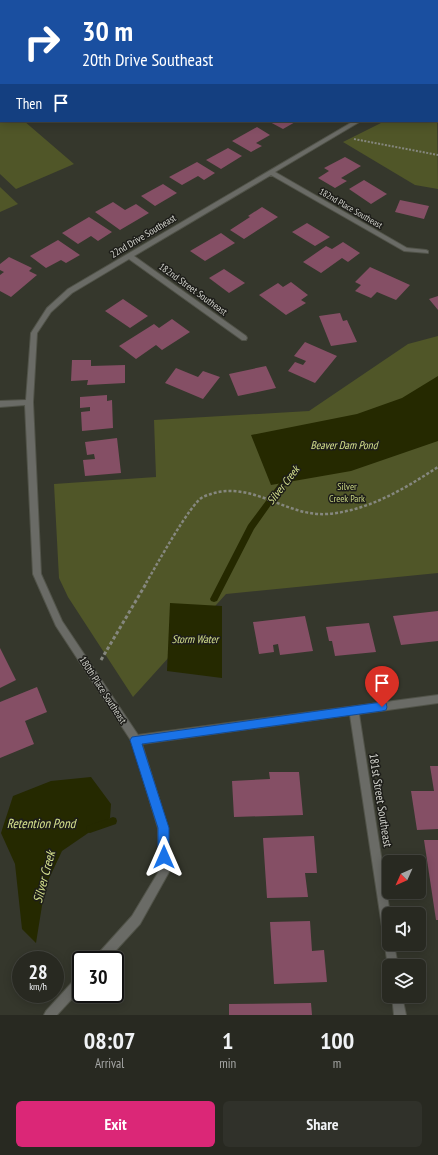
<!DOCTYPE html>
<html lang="en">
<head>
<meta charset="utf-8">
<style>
  body { margin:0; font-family:"PT Sans Narrow",sans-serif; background:#30312a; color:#f1f3f6; height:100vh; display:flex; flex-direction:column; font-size:15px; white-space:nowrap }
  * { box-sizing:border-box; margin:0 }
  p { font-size:13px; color:#a5a6a5 }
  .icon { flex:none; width:22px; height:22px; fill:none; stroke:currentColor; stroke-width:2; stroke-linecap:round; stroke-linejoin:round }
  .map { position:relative; height:1015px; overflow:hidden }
  .drawer { display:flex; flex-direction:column; background:#282921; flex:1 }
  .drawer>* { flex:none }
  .top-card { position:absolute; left:0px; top:0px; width:438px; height:122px; box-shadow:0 2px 10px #0003,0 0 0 1px #44453f; background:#1a4fa0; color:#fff; overflow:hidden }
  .needle { width:26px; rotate:225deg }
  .buttons { position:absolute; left:382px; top:855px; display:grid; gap:8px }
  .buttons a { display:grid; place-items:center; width:44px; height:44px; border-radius:6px; background:#282921; box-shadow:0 2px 10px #0003,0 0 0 1px #44453f; font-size:20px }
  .speed { position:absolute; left:12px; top:951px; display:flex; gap:8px; font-size:20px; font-weight:700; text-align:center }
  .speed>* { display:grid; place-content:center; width:52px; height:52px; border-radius:50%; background:#282921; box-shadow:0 2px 10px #0003,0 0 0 1px #44453f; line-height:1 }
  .speed small { font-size:10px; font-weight:400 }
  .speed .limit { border:2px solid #111; border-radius:6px; background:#fff; color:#111 }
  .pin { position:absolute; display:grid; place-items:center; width:34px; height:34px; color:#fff; margin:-41px -17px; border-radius:50% 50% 50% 0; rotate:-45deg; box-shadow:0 0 4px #0007 }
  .pin .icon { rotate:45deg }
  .me { position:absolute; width:44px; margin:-22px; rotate:0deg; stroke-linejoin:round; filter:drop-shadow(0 0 3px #0008) }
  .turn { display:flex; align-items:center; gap:14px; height:84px; padding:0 16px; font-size:18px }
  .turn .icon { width:52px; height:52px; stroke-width:2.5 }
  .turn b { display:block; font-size:28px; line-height:34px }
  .then { display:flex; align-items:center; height:38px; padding:0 16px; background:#0003; gap:8px; font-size:15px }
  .eta { display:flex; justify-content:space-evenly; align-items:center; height:68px; text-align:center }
  .eta b { font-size:24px; font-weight:700; line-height:28px }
  .primary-button { display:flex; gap:8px; margin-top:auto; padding:8px 16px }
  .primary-button a { flex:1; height:46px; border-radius:6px; background:#db2777; color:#fff; font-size:16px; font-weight:700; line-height:46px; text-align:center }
  .primary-button a+a { background:#30312a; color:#f1f3f6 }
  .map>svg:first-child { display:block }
  .green { fill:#505628 }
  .water { fill:#252900 }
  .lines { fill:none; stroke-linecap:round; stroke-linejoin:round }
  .stream { fill:#252900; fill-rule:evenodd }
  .building { fill:#854f65 }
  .street-casing { stroke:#515349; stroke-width:2 }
  .path-far2 { stroke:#85877e; stroke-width:2; stroke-dasharray:2 1.5; stroke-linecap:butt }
  .path-far1 { stroke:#85877e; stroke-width:2.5; stroke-dasharray:3 2; stroke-linecap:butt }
  .path { stroke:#85877e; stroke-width:3; stroke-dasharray:3.5 2.5; stroke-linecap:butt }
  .street { fill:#6a6b66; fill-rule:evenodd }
  .route { fill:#1a73e8; stroke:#114b97 }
  .labels { text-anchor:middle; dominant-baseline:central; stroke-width:3; stroke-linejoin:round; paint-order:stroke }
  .far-street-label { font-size:9px; fill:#d1d2cb; stroke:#1d1d19 }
  .street-label { font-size:10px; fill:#d1d2cb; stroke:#1d1d19 }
  .park-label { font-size:10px; fill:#c9d681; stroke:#1d1d19 }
  .water-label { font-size:11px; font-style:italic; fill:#d7e38e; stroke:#1d1d19 }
  .near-street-label { font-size:12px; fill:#d1d2cb; stroke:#1d1d19 }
  .near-water-label { font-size:13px; font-style:italic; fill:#d7e38e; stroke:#1d1d19 }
</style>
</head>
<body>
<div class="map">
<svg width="438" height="1015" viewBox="0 0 438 1015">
  <rect width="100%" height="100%" fill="#35372c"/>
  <g class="green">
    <path d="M 0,105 L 1,121 L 24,121 L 74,164 L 16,189 L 0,174 Z"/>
    <path d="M 437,112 L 438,189 L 415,185 L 343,142 L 385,121 L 437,121 Z"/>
    <path d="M 0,187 L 18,204 L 0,212 Z"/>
    <path d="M 438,336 L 438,573 L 226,594 L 133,697 L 68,597 L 59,578 L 54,484 L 156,477 L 154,420 L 309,411 L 408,344 Z"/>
  </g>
  <g class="water">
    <path d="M 438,376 L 438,441 L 351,471 L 271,485 L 251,435 L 357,414 L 402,398 Z"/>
    <path d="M 170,603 L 222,606 L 222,678 L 167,671 Z"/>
    <path d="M 91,777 L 111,804 L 110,818 L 62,851 L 45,887 L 36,943 L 22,929 L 15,864 L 1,833 L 13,796 L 51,781 Z"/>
  </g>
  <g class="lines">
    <g class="stream">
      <path d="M 288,473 L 291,476 L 290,478 L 254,529 L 217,601 L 214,602 L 211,601 L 210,599 L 211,597 L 248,525 L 286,474 Z"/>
      <path d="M 113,817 L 116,818 L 117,821 L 116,824 L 90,833 L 87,832 L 86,829 L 87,826 Z"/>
    </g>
  </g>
  <g class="building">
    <path d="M 268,121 L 297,121 L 283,129 Z"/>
    <path d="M 257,127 L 270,135 L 256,143 L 262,146 L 251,152 L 232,141 Z"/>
    <path d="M 228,148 L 242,156 L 221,169 L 206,160 Z"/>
    <path d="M 345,157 L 361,166 L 341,178 L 347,181 L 335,188 L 318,178 L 329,171 L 324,168 Z"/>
    <path d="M 197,162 L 215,173 L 204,180 L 198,176 L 182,185 L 169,177 Z"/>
    <path d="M 364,180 L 387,194 L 371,204 L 349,189 Z"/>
    <path d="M 163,184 L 177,193 L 155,206 L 141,196 Z"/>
    <path d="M 400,200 L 429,206 L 424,219 L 395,212 Z"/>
    <path d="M 113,202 L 125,210 L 136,204 L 149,213 L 120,230 L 95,212 Z"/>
    <path d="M 262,207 L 278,217 L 244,239 L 230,230 L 250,217 L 248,216 Z"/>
    <path d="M 89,217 L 112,232 L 98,241 L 91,236 L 78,244 L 62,233 Z"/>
    <path d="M 307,223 L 330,237 L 315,246 L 292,232 Z"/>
    <path d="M 221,233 L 235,243 L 205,261 L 190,251 Z"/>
    <path d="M 58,240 L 80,255 L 66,263 L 61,260 L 46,268 L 30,256 Z"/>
    <path d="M 343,242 L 360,253 L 348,262 L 342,258 L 321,273 L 303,262 L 326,246 L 332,249 Z"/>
    <path d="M 9,257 L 32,268 L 29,271 L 37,275 L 11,297 L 0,291 L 0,275 L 4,272 L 0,270 L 0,264 Z"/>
    <path d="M 370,267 L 410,285 L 396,300 L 377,292 L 371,298 L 355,291 L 361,285 L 355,282 Z"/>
    <path d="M 224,269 L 245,283 L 229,293 L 209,278 Z"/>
    <path d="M 291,282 L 308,295 L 301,300 L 306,303 L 286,315 L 259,295 L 278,283 L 283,287 Z"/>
    <path d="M 438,296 L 438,310 L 429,299 Z"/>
    <path d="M 123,299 L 148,316 L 130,328 L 105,311 Z"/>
    <path d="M 340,313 L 343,321 L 347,320 L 357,342 L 331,346 L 319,316 Z"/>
    <path d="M 172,319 L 190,332 L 162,350 L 156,345 L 136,359 L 119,346 L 154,324 L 159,328 Z"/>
    <path d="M 305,342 L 337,356 L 315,383 L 288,371 L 295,362 L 303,365 L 306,361 L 294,356 Z"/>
    <path d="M 72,360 L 91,360 L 91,366 L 125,365 L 125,383 L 87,385 L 88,380 L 71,381 Z"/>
    <path d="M 266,366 L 276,388 L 238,396 L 229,374 Z"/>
    <path d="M 176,368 L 198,377 L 203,371 L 220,377 L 203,399 L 165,383 Z"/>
    <path d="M 107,395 L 107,401 L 112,400 L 113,428 L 82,431 L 81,412 L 90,411 L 90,407 L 80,408 L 80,397 Z"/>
    <path d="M 117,438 L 121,473 L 85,476 L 83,460 L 95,459 L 94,454 L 87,455 L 85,442 Z"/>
    <path d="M 438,611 L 438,641 L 401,645 L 393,616 Z"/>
    <path d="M 305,616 L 313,651 L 280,655 L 278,644 L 273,645 L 274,652 L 259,654 L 253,622 Z"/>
    <path d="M 369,623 L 376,652 L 335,656 L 332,641 L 329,641 L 326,627 Z"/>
    <path d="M 0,648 L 16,680 L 0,688 Z"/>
    <path d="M 37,687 L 47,712 L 25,721 L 34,744 L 0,758 L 0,702 Z"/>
    <path d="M 430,766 L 438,766 L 438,829 L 417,830 L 411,791 L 434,791 Z"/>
    <path d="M 269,772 L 299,772 L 303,815 L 234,817 L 232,781 L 270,779 Z"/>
    <path d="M 314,836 L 317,873 L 305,873 L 308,897 L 267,898 L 263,838 Z"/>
    <path d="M 424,840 L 438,840 L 438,920 L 436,920 Z"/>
    <path d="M 310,921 L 312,951 L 324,950 L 327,982 L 274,984 L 270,922 Z"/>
    <path d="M 311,1003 L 312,1015 L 229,1015 L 229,1004 Z"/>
  </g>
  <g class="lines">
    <defs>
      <g id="street">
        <rect x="437" y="95" width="1" height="4"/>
        <path d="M 354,121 L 361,121 L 275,172 L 407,248 L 426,250 L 428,251 L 428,253 L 404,251 L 271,175 L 134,256 L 246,336 L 247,338 L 246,340 L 242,340 L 129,259 L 72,293 L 51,312 L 37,333 L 33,402 L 41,574 L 62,621 L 138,735 L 438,695 L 438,703 L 359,714 L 390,914 L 389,914 L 389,944 L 394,944 L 398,966 L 389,966 L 389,969 L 388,966 L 350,715 L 142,744 L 168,828 L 169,872 L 140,924 L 107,960 L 95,960 L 96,956 L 132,916 L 159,871 L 158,828 L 132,742 L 56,626 L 33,574 L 25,405 L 0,407 L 0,401 L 26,400 L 31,333 L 47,308 L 68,289 Z"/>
        <path d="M 81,976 L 81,989 L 57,1015 L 44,1015 L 46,1011 L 77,977 Z"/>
        <path d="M 392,996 L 402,996 L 406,1015 L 394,1015 Z"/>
      </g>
    </defs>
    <use href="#street" class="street-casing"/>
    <path class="path-far2" d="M 354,139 L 438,155"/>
    <path class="path-far1" d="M 146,583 C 155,568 191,502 203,497 C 249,476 284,517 327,514 C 368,511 404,489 438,467"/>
    <path class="path" d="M 101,660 L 147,582"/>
    <use href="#street" class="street"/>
  </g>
  <path class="route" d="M 382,702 L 386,703 L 387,707 L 386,710 L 382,711 L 142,744 L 169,828 L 169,857 L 168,861 L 164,863 L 160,861 L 158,857 L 158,828 L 130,740 L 132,737 Z"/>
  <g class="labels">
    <g class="far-street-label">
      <text transform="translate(351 208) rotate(30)">182nd Place Southeast</text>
    </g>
    <g class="street-label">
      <text transform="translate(143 236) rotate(-31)">22nd Drive Southeast</text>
      <text transform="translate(193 289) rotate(36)">182nd Street Southeast</text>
      <text transform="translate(103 690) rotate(57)">180th Place Southeast</text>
    </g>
    <g class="park-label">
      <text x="347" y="486">Silver<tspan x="347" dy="12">Creek Park</tspan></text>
    </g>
    <g class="water-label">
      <text x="344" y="445">Beaver Dam Pond</text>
      <text transform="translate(283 485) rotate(-52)">Silver Creek</text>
      <text x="195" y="639">Storm Water</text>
    </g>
    <g class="near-street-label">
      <text transform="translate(381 800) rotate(81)">181st Street Southeast</text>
    </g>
    <g class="near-water-label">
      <text x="41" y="823">Retention Pond</text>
      <text transform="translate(44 877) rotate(-75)">Silver Creek</text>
    </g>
  </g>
</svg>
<div class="buttons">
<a><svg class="needle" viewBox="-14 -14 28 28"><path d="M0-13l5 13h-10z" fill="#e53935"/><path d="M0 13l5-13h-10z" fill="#a5a6a5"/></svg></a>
<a><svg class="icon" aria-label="sound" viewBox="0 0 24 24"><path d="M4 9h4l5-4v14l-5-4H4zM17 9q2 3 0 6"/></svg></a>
<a><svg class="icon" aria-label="layers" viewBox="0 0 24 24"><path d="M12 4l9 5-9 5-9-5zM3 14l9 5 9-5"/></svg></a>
</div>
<div class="speed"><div>28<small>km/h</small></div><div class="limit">30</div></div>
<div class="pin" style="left:382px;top:707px;background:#d93025"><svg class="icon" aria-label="arrive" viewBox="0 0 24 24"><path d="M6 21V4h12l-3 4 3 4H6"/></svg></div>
<svg class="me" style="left:164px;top:857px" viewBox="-20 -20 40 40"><path d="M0-17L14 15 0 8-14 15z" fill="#1a73e8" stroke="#fff" stroke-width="4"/></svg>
<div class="top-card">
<div class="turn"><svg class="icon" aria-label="right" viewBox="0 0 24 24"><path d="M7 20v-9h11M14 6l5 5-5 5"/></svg><div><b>30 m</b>20th Drive Southeast</div></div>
<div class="then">Then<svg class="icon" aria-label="arrive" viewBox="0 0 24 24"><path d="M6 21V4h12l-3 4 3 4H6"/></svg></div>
</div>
</div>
<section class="drawer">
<div class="eta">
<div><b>08:07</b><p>Arrival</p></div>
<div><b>1</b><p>min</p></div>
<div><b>100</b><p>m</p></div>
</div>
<div class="primary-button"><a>Exit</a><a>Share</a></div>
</section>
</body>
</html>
